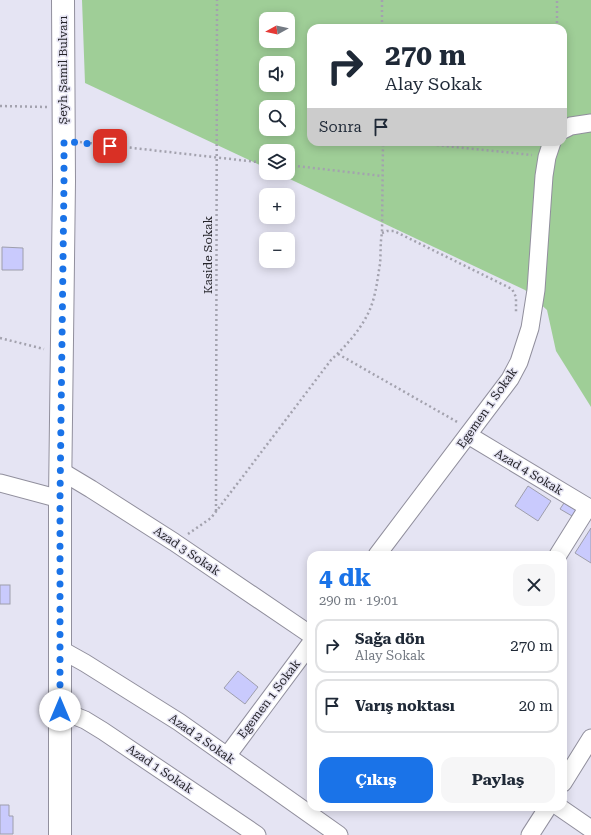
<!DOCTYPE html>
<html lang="tr">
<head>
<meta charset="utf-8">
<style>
  body { margin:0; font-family:"Roboto Serif",serif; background:#f6f6f7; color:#1f2937; height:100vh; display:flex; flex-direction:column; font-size:15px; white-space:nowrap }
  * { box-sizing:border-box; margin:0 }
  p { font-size:13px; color:#747a83 }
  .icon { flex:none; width:22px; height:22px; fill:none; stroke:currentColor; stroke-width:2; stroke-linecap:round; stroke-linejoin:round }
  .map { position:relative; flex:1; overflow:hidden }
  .details { position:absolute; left:307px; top:551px; width:260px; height:260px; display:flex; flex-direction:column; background:#fff; border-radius:12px; box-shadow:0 2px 10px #0003 }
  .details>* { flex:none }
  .hud { position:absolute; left:307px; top:24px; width:260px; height:122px; border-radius:12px; box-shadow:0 2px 10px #0003; background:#fff; color:#1f2937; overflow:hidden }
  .needle { width:26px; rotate:262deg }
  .tools { position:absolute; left:259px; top:12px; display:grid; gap:8px }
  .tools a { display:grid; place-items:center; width:36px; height:36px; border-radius:8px; background:#fff; box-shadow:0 2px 10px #0003; font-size:20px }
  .pin { position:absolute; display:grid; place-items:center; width:34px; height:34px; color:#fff; margin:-17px; border-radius:8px; box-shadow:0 2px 6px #0006 }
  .me { position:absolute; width:44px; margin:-22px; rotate:0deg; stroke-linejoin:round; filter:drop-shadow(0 0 3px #0008) }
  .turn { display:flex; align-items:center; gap:14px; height:84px; padding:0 12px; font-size:18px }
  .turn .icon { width:52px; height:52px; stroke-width:2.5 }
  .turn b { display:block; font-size:28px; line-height:34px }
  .then { display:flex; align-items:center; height:38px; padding:0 12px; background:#0003; gap:8px; font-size:15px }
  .round { display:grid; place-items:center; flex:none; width:42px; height:42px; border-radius:12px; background:#f6f6f7 }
  .head { display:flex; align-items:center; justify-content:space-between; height:68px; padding:0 12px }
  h1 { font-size:24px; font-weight:700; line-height:30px; color:#1a73e8 }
  .button { display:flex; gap:8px; margin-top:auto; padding:8px 12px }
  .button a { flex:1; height:46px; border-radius:12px; background:#1a73e8; color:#fff; font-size:16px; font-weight:700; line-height:46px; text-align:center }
  .button a+a { background:#f6f6f7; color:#1f2937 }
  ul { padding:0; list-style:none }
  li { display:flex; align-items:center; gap:12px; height:54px; margin:0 8px 6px; padding:0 4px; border:2px solid #e0e1e3; border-radius:12px }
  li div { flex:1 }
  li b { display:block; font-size:15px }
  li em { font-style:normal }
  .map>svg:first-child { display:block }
  .green { fill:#9fce97; fill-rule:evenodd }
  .building { fill:#c9cafd; stroke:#9e9eac }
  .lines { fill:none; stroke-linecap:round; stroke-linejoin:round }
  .street-casing { stroke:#918f9d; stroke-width:19 }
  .secondary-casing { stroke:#918f9d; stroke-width:24 }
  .path { stroke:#a3a2ae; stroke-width:2.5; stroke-dasharray:2 3; stroke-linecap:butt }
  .street { stroke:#fff; stroke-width:17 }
  .secondary { stroke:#fff; stroke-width:22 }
  .route { stroke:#1a73e8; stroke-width:7; stroke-dasharray:0 12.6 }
  .labels { text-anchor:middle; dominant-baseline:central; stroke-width:3; stroke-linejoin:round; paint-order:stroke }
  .street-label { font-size:12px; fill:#25242a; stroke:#e5e4f3 }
</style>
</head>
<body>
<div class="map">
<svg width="591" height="835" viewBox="0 0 591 835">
  <rect width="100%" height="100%" fill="#e5e4f3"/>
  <path class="green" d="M 82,0 L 591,0 L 591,407 L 556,351 L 547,310 L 525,290 L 277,173 L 288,173 L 288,151 L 266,151 L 266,168 L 85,83 ZM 266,19 L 288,19 L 288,41 L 266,41 ZM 311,28 L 563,28 L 563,142 L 311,142 ZM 266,63 L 288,63 L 288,85 L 266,85 ZM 266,107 L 288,107 L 288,129 L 266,129 Z"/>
  <g class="building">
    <path d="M 2,247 L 23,248 L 23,270 L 2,270 Z"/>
    <path d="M 528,486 L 551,501 L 538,521 L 515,506 Z"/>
    <path d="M 564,503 L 576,510 L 572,516 L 560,509 Z"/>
    <path d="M 591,528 L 591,563 L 575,553 Z"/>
    <rect x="0" y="585" width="10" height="19"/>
    <path d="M 238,671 L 258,687 L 245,704 L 224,688 Z"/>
    <path d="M 0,805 L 9,805 L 9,816 L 13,816 L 13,834 L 0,834 Z"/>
  </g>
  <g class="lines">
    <defs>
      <g id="street">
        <path d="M 563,130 L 571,126 L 591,123"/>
        <path d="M 468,435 L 591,509"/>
        <path d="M 61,471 L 91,489 L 174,542 L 311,635"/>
        <path d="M 0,483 L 60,499"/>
        <path d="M 377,555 L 510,379 L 519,362 L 530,328 L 536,290 L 544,176 L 547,157 L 552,142"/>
        <path d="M 558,555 L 588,507"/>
        <path d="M 60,649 L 85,663 L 179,722 L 339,835"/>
        <path d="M 60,710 L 85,720 L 103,731 L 257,835"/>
        <path d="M 227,756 L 311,643"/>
        <path d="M 563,783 L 591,738"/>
        <path d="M 559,807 L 591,829"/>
        <path d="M 530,835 L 548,807"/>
      </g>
      <path id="secondary" d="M 60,835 L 60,499 L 64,181 L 63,0"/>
    </defs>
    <use href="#street" class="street-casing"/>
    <use href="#secondary" class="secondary-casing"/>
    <g class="path">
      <path d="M 382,0 L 382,28"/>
      <path d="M 557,28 L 557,0"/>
      <path d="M 0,106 L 47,107"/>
      <path d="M 80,142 L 266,163"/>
      <path d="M 407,142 L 532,155"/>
      <path d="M 288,165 L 382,176"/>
      <path d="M 382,233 L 387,231 L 394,231 L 512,289 L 516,297 L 516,312"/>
      <path d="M 0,338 L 44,349"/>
      <path d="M 338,354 L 459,423"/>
      <path d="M 216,511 L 217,0"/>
      <path d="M 188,534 L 211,518 L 244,475 L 331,360 C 349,343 368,322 374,297 C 377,286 378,275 380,264 C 381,254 380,243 382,233 L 383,142"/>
    </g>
    <use href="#street" class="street"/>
    <use href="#secondary" class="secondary"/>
  </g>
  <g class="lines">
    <path class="route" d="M 60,710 L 60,499 L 64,181 L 64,141 L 110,146"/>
  </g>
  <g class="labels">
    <g class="street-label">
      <text transform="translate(63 70) rotate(-90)">Şeyh Şamil Bulvarı</text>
      <text transform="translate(208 255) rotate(-90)">Kaside Sokak</text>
      <text transform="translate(487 408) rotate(-55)">Egemen 1 Sokak</text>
      <text transform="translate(529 472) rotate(31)">Azad 4 Sokak</text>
      <text transform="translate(187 551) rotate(34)">Azad 3 Sokak</text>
      <text transform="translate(269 699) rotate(-53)">Egemen 1 Sokak</text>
      <text transform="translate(202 739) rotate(35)">Azad 2 Sokak</text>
      <text transform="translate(160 769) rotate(34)">Azad 1 Sokak</text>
    </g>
  </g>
</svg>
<div class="tools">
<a><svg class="needle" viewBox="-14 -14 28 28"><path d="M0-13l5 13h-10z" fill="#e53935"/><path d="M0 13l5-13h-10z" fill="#747a83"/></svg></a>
<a><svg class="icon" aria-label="sound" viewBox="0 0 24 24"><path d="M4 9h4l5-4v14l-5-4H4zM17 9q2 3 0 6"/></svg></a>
<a><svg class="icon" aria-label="search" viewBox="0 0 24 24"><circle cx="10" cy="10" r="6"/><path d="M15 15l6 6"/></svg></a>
<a><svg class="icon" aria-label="layers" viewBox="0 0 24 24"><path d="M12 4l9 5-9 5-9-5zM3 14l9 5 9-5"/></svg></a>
<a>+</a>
<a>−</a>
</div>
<div class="pin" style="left:110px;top:146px;background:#d93025"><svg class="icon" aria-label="arrive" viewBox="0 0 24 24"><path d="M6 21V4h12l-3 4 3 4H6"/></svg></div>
<svg class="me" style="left:60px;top:710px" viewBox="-20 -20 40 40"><circle r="19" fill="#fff"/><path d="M0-13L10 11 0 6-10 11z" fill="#1a73e8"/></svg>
<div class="hud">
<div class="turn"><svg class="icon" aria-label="right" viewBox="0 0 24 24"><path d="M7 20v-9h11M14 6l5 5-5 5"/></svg><div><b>270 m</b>Alay Sokak</div></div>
<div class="then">Sonra<svg class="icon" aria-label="arrive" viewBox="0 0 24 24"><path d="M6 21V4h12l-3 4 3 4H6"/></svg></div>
</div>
<section class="details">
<div class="head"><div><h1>4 dk</h1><p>290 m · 19:01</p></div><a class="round"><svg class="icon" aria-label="close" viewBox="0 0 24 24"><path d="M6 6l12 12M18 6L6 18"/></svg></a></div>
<ul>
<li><svg class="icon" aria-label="right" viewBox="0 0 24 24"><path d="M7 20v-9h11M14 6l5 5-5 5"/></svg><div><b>Sağa dön</b><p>Alay Sokak</p></div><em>270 m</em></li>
<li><svg class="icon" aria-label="arrive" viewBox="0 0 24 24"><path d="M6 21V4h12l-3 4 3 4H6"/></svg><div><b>Varış noktası</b></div><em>20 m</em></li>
</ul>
<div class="button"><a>Çıkış</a><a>Paylaş</a></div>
</section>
</div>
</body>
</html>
